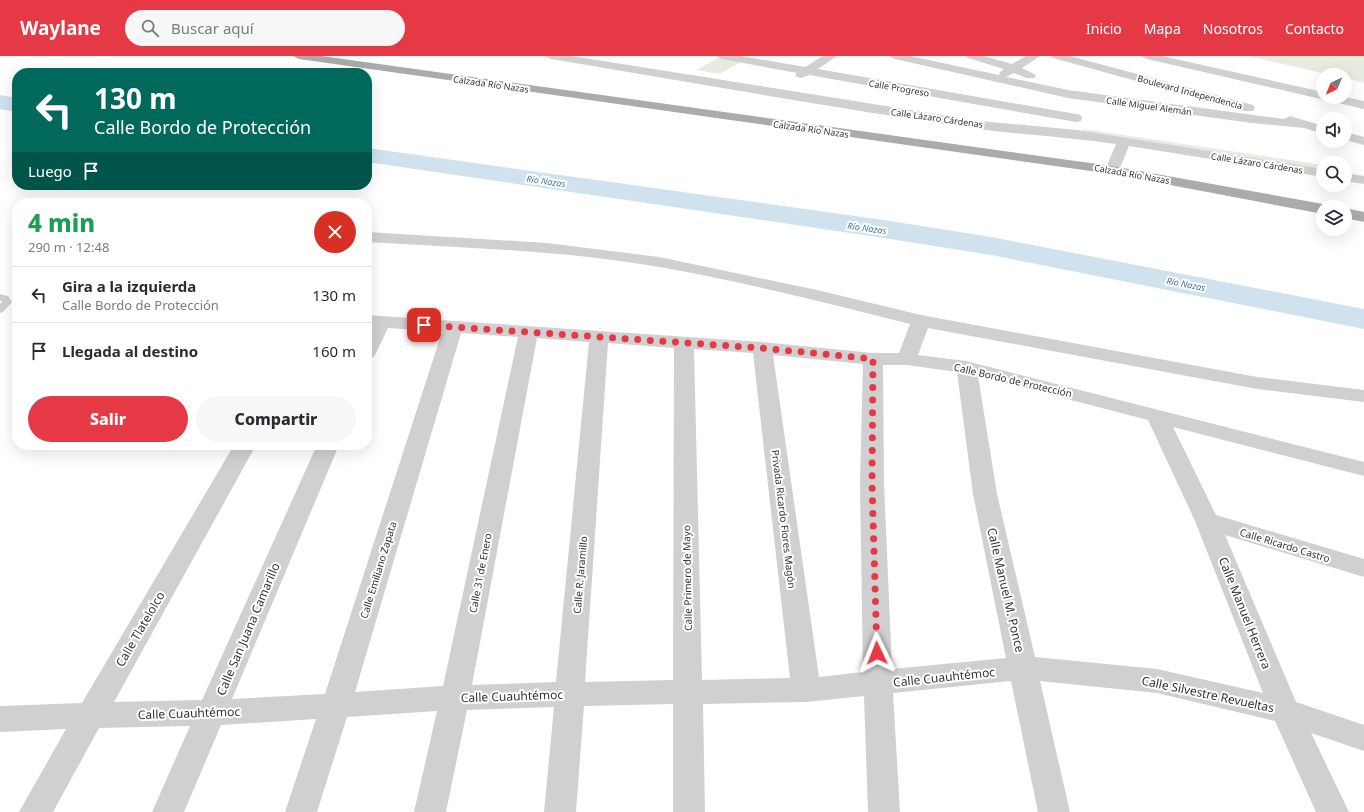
<!DOCTYPE html>
<html lang="es">
<head>
<meta charset="utf-8">
<style>
  body { margin:0; font-family:"Noto Sans",sans-serif; background:#f7f7f7; color:#2b2b33; height:100vh; display:flex; flex-direction:column; font-size:15px; white-space:nowrap }
  * { box-sizing:border-box; margin:0 }
  p { font-size:13px; color:#7c7c81 }
  .icon { flex:none; width:22px; height:22px; fill:none; stroke:currentColor; stroke-width:2; stroke-linecap:round; stroke-linejoin:round }
  .map { position:relative; flex:1; overflow:hidden }
  .sheet { position:absolute; left:12px; top:142px; width:360px; height:252px; display:flex; flex-direction:column; background:#fff; border-radius:16px; box-shadow:0 4px 16px #0002 }
  .sheet>* { flex:none }
  .top-card { position:absolute; left:12px; top:12px; width:360px; height:122px; border-radius:16px; box-shadow:0 4px 16px #0002; background:#00695c; color:#fff; overflow:hidden }
  .needle { width:26px; rotate:223deg }
  .buttons { position:absolute; left:1316px; top:12px; display:grid; gap:8px }
  .buttons a { display:grid; place-items:center; width:36px; height:36px; border-radius:50%; background:#fff; box-shadow:0 4px 16px #0002; font-size:20px }
  .pin { position:absolute; display:grid; place-items:center; width:34px; height:34px; color:#fff; margin:-17px; border-radius:8px; box-shadow:0 2px 6px #0006 }
  .me { position:absolute; width:44px; margin:-22px; rotate:358deg; stroke-linejoin:round; filter:drop-shadow(0 0 3px #0008) }
  .turn { display:flex; align-items:center; gap:14px; height:84px; padding:0 16px; font-size:18px }
  .turn .icon { width:52px; height:52px; stroke-width:2.5 }
  .turn b { display:block; font-size:28px; line-height:34px }
  .then { display:flex; align-items:center; height:38px; padding:0 16px; background:#0003; gap:8px; font-size:15px }
  .round { display:grid; place-items:center; flex:none; width:42px; height:42px; border-radius:21px; background:#f7f7f7 }
  .head { display:flex; align-items:center; justify-content:space-between; height:68px; padding:0 16px }
  h1 { font-size:24px; font-weight:800; line-height:30px; color:#1e9e55 }
  .primary-button { display:flex; gap:8px; margin-top:auto; padding:8px 16px }
  .primary-button a { flex:1; height:46px; border-radius:24px; background:#e63946; color:#fff; font-size:16px; font-weight:800; line-height:46px; text-align:center }
  .primary-button a+a { background:#f7f7f7; color:#2b2b33 }
  ul { padding:0; list-style:none }
  li { display:flex; align-items:center; gap:12px; height:56px; padding:0 16px; border-top:1px solid #e1e1e2 }
  li div { flex:1 }
  li b { display:block; font-size:15px }
  li em { font-style:normal }
  header { display:flex; align-items:center; gap:24px; box-sizing:border-box; height:56px; padding:0 20px; background:#e63946; color:#fff }
  header strong { font-size:19px }
  nav { display:flex; gap:22px; margin-inline-start:auto; font-size:14px }
  .search { width:280px; height:36px; background:#f7f7f7; display:flex; align-items:center; gap:10px; box-sizing:border-box; padding:0 14px; border-radius:22px; color:#7c7c81; font-size:15px }
  .map>svg:first-child { display:block }
  .green { fill:#e6ecdf }
  .lines { fill:none; stroke-linecap:round; stroke-linejoin:round }
  .river { fill:#cfe2ee; fill-rule:evenodd }
  .service { fill:#d0d0d0; fill-rule:evenodd }
  .minor { fill:#d0d0d0; fill-rule:evenodd }
  .primary { fill:#ababab; fill-rule:evenodd }
  .route { stroke:#e63946; stroke-width:7; stroke-dasharray:0 12.6 }
  .labels { text-anchor:middle; dominant-baseline:central; stroke-width:4; stroke-linejoin:round; paint-order:stroke }
  .far-street-label { font-size:9px; fill:#333; stroke:#fff }
  .far-water-label { font-size:9px; font-style:italic; fill:#3f7597; stroke:#fff }
  .street-label { font-size:10px; fill:#333; stroke:#fff }
  .near-street-label { font-size:12px; fill:#333; stroke:#fff }
</style>
</head>
<body>
<header>
<strong>Waylane</strong>
<div class="search"><svg class="icon" aria-label="search" viewBox="0 0 24 24"><circle cx="10" cy="10" r="6"/><path d="M15 15l6 6"/></svg>Buscar aquí</div>
<nav><a>Inicio</a><a>Mapa</a><a>Nosotros</a><a>Contacto</a></nav>
</header>
<div class="map">
<svg width="1364" height="756" viewBox="0 0 1364 756">
  <rect width="100%" height="100%" fill="#fff"/>
  <g class="green">
    <path d="M 721,0 L 744,4 L 720,18 L 697,14 Z"/>
    <path d="M 1249,0 L 1364,0 L 1364,27 L 1345,22 L 1345,19 L 1330,19 Z"/>
    <path d="M 1083,73 L 1323,109 L 1323,117 L 1083,79 Z"/>
  </g>
  <g class="lines">
    <g class="river">
      <path d="M 0,39 L 17,42 L 17,56 L 0,53 Z"/>
      <path d="M 367,92 L 884,164 L 991,181 L 1364,253 L 1364,273 L 991,199 L 884,182 L 367,106 Z"/>
    </g>
    <path class="service" d="M 0,238 L 8,240 L 12,246 L 3,256 L 0,257 L 0,248 L 2,246 L 0,244 Z"/>
    <g class="minor">
      <path d="M 545,0 L 572,0 L 980,65 L 1077,74 L 1323,113 L 1323,121 L 1129,90 L 1119,114 L 1117,117 L 1112,118 L 1107,117 L 1105,114 L 1116,88 C 1070,81 1024,79 978,73 C 835,52 693,27 551,3 Z"/>
      <path d="M 716,0 L 741,0 L 805,11 L 823,0 L 837,0 L 818,13 L 1076,58 L 1081,59 L 1082,62 L 1081,65 L 1076,66 L 809,19 L 801,22 L 797,21 L 795,19 L 797,17 L 722,3 Z"/>
      <path d="M 889,0 L 910,0 L 999,19 L 1000,16 L 1004,13 L 968,2 L 966,0 L 984,0 L 1012,8 L 1026,0 L 1040,0 L 1022,12 L 1034,18 L 1036,20 L 1034,22 L 1026,22 L 1014,17 L 1006,21 L 1068,34 L 1284,63 L 1290,60 L 1323,70 L 1323,78 L 1304,72 L 1252,67 L 1068,42 L 895,3 Z"/>
      <path d="M 1051,0 L 1070,0 L 1253,49 L 1255,52 L 1253,55 L 1245,55 L 1053,2 Z"/>
      <path d="M 1141,0 L 1162,0 L 1323,36 L 1323,41 L 1345,41 L 1364,45 L 1364,53 L 1147,3 Z"/>
      <path d="M 1345,76 L 1364,81 L 1364,89 L 1345,84 Z"/>
      <path d="M 1345,117 L 1364,120 L 1364,128 L 1345,125 Z"/>
      <path d="M 367,176 L 547,187 L 659,201 L 817,234 L 921,259 L 1257,321 L 1364,334 L 1364,346 L 1257,333 L 928,272 L 918,299 L 966,305 L 1364,406 L 1364,420 L 1173,371 L 1216,459 L 1364,503 L 1364,521 L 1225,479 L 1296,646 L 1364,669 L 1364,695 L 1311,677 L 1349,756 L 1316,756 L 1275,665 L 1157,637 L 1040,625 L 1070,756 L 1038,756 L 1011,625 L 893,637 L 900,756 L 868,756 L 864,640 L 806,646 L 703,648 L 705,756 L 673,756 L 673,648 L 584,650 L 576,756 L 544,756 L 554,651 L 467,654 L 446,756 L 414,756 L 437,655 L 347,661 L 317,756 L 285,756 L 316,663 L 221,669 L 184,756 L 152,756 L 190,670 L 99,672 L 53,756 L 19,756 L 66,673 L 0,676 L 0,650 L 82,647 L 234,389 L 256,389 L 114,646 L 202,644 L 317,389 L 339,389 L 232,643 L 325,638 L 442,276 L 388,272 L 374,301 L 367,303 L 367,276 L 369,271 L 367,271 L 367,259 L 762,286 L 873,297 L 899,297 L 910,268 C 827,247 744,226 659,211 C 563,194 464,192 367,186 ZM 461,277 L 518,281 L 443,630 L 355,636 ZM 537,282 L 589,286 L 556,626 L 472,629 ZM 608,287 L 674,292 L 673,624 L 585,626 ZM 694,293 L 753,297 L 790,622 L 702,624 ZM 773,299 L 863,308 L 860,427 L 863,616 L 819,621 ZM 883,309 L 907,309 L 957,316 L 973,438 L 1006,602 L 892,613 L 884,427 ZM 978,320 L 1148,364 L 1195,465 L 1263,637 L 1157,613 L 1035,601 L 997,438 Z"/>
    </g>
    <g class="primary">
      <path d="M 293,0 L 322,0 L 1112,110 L 1323,148 L 1329,151 L 1323,151 L 1323,158 L 1112,118 L 299,3 Z"/>
      <path d="M 1345,152 L 1364,156 L 1364,166 L 1345,162 Z"/>
    </g>
  </g>
  <g class="lines">
    <path class="route" d="M 424,269 L 762,292 L 873,303 L 872,427 L 877,597"/>
  </g>
  <g class="labels">
    <g class="far-street-label">
      <text transform="translate(491 28) rotate(8)">Calzada Río Nazas</text>
      <text transform="translate(899 32) rotate(10)">Calle Progreso</text>
      <text transform="translate(1190 36) rotate(15)">Boulevard Independencia</text>
      <text transform="translate(1149 50) rotate(8)">Calle Miguel Alemán</text>
      <text transform="translate(937 62) rotate(8)">Calle Lázaro Cárdenas</text>
      <text transform="translate(811 73) rotate(8)">Calzada Río Nazas</text>
      <text transform="translate(1257 107) rotate(9)">Calle Lázaro Cárdenas</text>
      <text transform="translate(1132 118) rotate(10)">Calzada Río Nazas</text>
    </g>
    <g class="far-water-label">
      <text transform="translate(546 125) rotate(8)">Río Nazas</text>
      <text transform="translate(867 172) rotate(8)">Río Nazas</text>
      <text transform="translate(1186 228) rotate(11)">Río Nazas</text>
    </g>
    <g class="street-label">
      <text transform="translate(1013 324) rotate(13)">Calle Bordo de Protección</text>
      <text transform="translate(784 463) rotate(83)">Privada Ricardo Flores Magón</text>
      <text transform="translate(1285 489) rotate(17)">Calle Ricardo Castro</text>
      <text transform="translate(378 514) rotate(-73)">Calle Emiliano Zapata</text>
      <text transform="translate(480 517) rotate(-79)">Calle 31 de Enero</text>
      <text transform="translate(580 519) rotate(-85)">Calle R. Jaramillo</text>
      <text transform="translate(687 522) rotate(-91)">Calle Primero de Mayo</text>
    </g>
    <g class="near-street-label">
      <text transform="translate(1006 534) rotate(77)">Calle Manuel M. Ponce</text>
      <text transform="translate(1245 557) rotate(68)">Calle Manuel Herrera</text>
      <text transform="translate(140 573) rotate(-60)">Calle Tlatelolco</text>
      <text transform="translate(248 573) rotate(-67)">Calle San Juana Camarillo</text>
      <text transform="translate(944 621) rotate(-6)">Calle Cuauhtémoc</text>
      <text transform="translate(1208 638) rotate(12)">Calle Silvestre Revueltas</text>
      <text transform="translate(512 640) rotate(-2)">Calle Cuauhtémoc</text>
      <text transform="translate(189 657) rotate(-2)">Calle Cuauhtémoc</text>
    </g>
  </g>
</svg>
<div class="buttons">
<a><svg class="needle" viewBox="-14 -14 28 28"><path d="M0-13l5 13h-10z" fill="#e53935"/><path d="M0 13l5-13h-10z" fill="#7c7c81"/></svg></a>
<a><svg class="icon" aria-label="sound" viewBox="0 0 24 24"><path d="M4 9h4l5-4v14l-5-4H4zM17 9q2 3 0 6"/></svg></a>
<a><svg class="icon" aria-label="search" viewBox="0 0 24 24"><circle cx="10" cy="10" r="6"/><path d="M15 15l6 6"/></svg></a>
<a><svg class="icon" aria-label="layers" viewBox="0 0 24 24"><path d="M12 4l9 5-9 5-9-5zM3 14l9 5 9-5"/></svg></a>
</div>
<div class="pin" style="left:424px;top:269px;background:#d93025"><svg class="icon" aria-label="arrive" viewBox="0 0 24 24"><path d="M6 21V4h12l-3 4 3 4H6"/></svg></div>
<svg class="me" style="left:877px;top:597px" viewBox="-20 -20 40 40"><path d="M0-17L14 15 0 8-14 15z" fill="#e63946" stroke="#fff" stroke-width="4"/></svg>
<div class="top-card">
<div class="turn"><svg class="icon" aria-label="left" viewBox="0 0 24 24"><path d="M17 20v-9H6M10 6l-5 5 5 5"/></svg><div><b>130 m</b>Calle Bordo de Protección</div></div>
<div class="then">Luego<svg class="icon" aria-label="arrive" viewBox="0 0 24 24"><path d="M6 21V4h12l-3 4 3 4H6"/></svg></div>
</div>
<section class="sheet">
<div class="head"><div><h1>4 min</h1><p>290 m · 12:48</p></div><a class="round" style="background:#d93025;color:#fff"><svg class="icon" aria-label="close" viewBox="0 0 24 24"><path d="M6 6l12 12M18 6L6 18"/></svg></a></div>
<ul>
<li><svg class="icon" aria-label="left" viewBox="0 0 24 24"><path d="M17 20v-9H6M10 6l-5 5 5 5"/></svg><div><b>Gira a la izquierda</b><p>Calle Bordo de Protección</p></div><em>130 m</em></li>
<li><svg class="icon" aria-label="arrive" viewBox="0 0 24 24"><path d="M6 21V4h12l-3 4 3 4H6"/></svg><div><b>Llegada al destino</b></div><em>160 m</em></li>
</ul>
<div class="primary-button"><a>Salir</a><a>Compartir</a></div>
</section>
</div>
</body>
</html>
